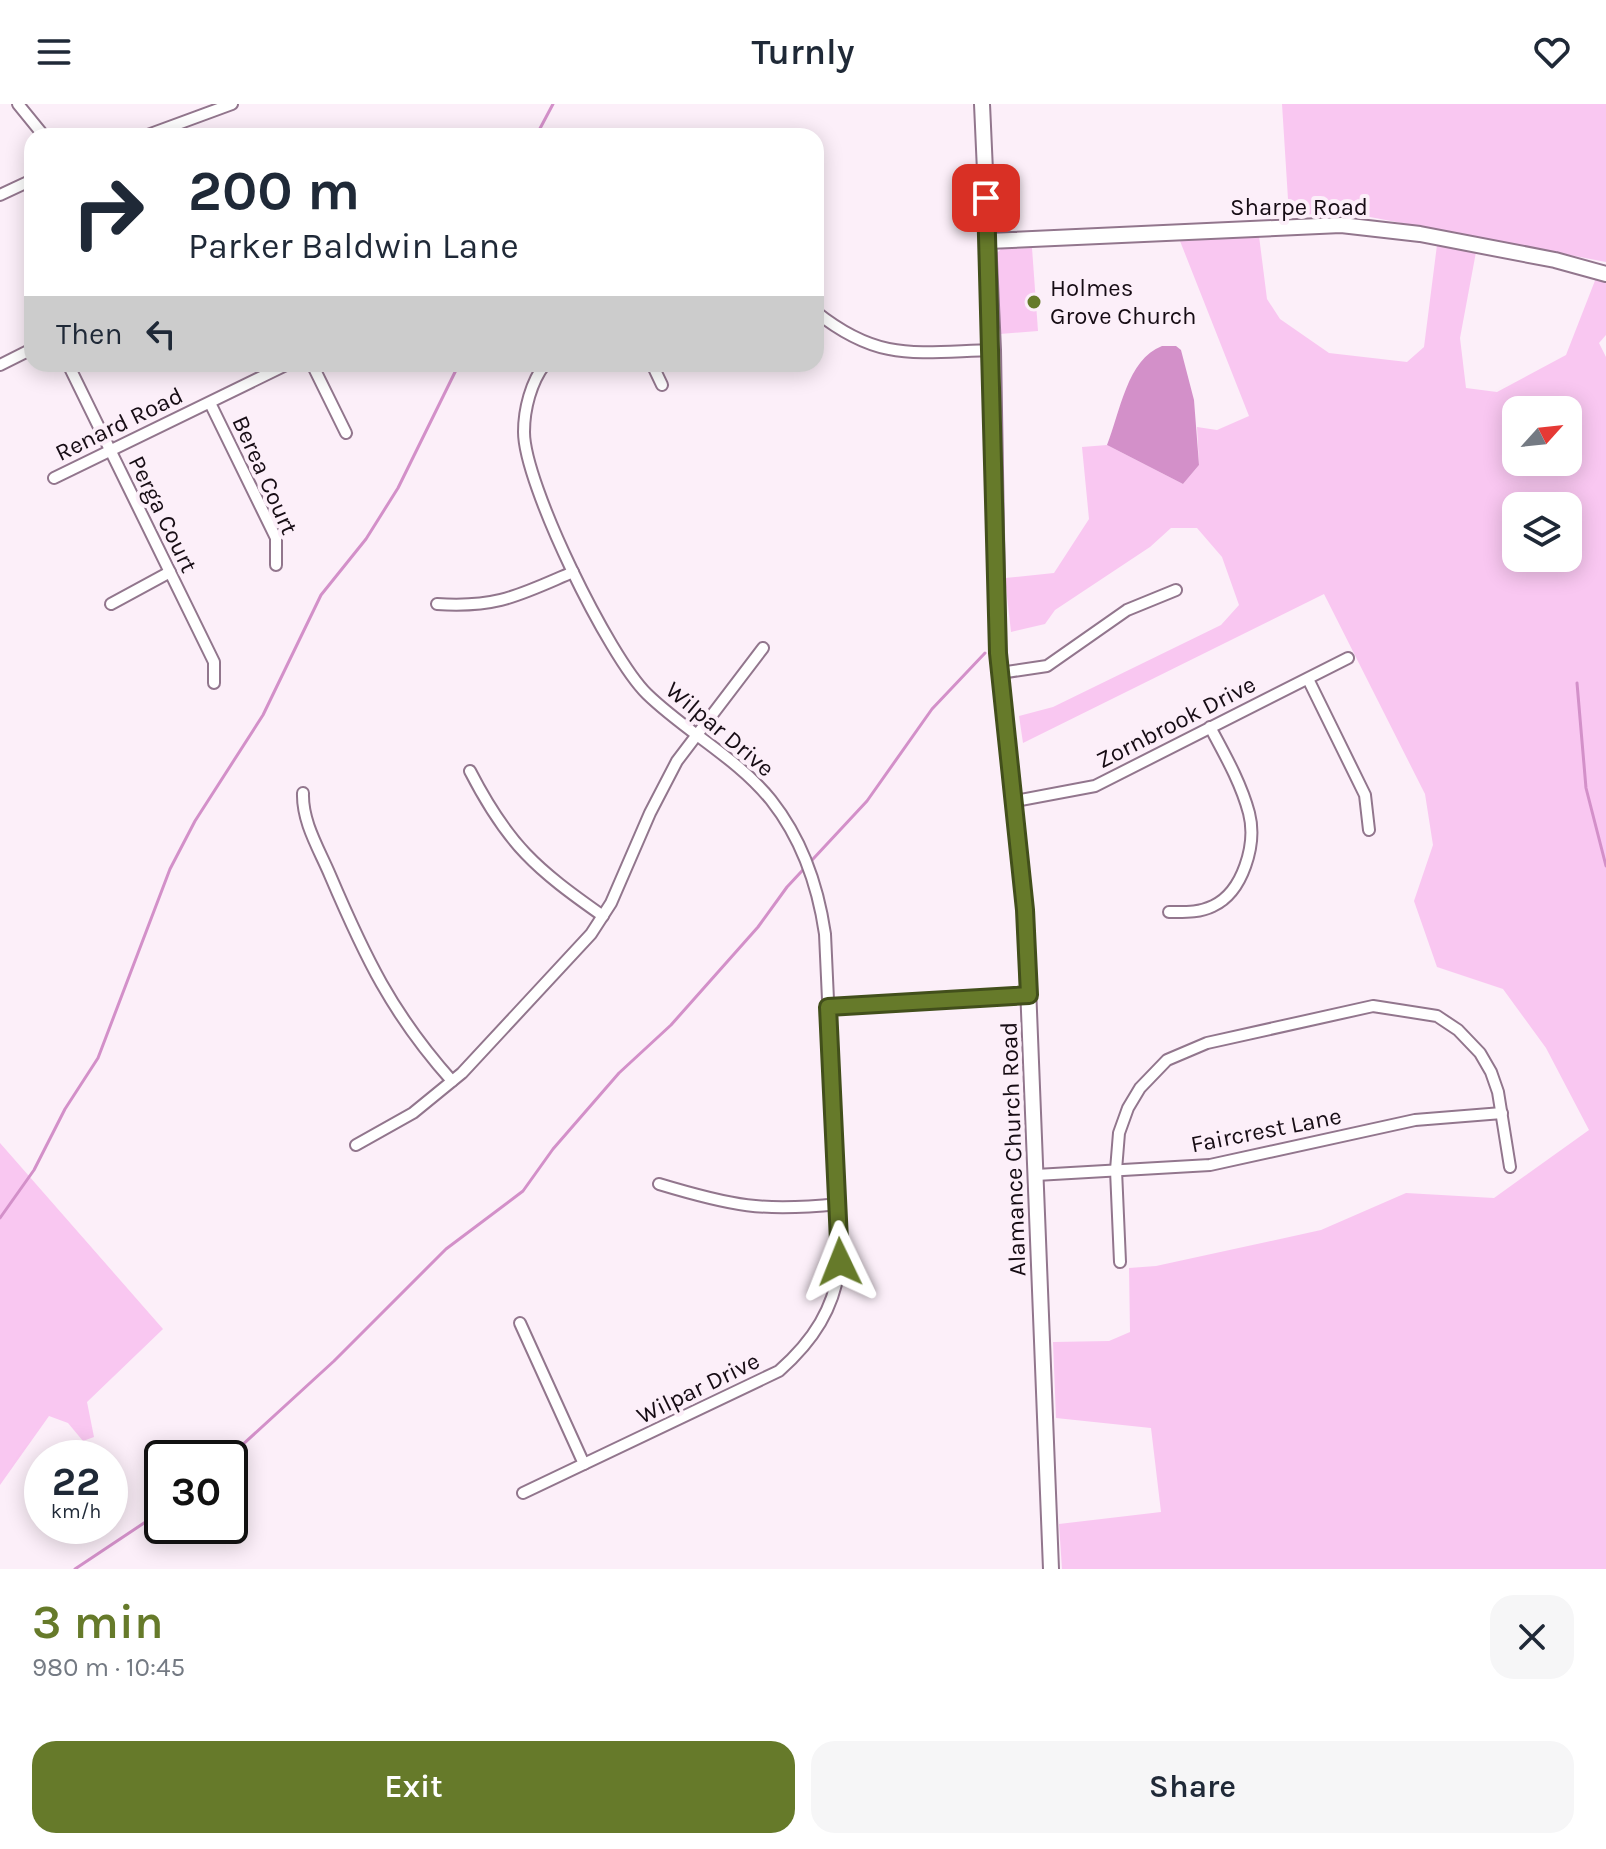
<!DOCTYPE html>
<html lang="en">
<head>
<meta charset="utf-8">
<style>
  body { margin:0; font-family:Karla,sans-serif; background:#f6f6f7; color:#1f2937; height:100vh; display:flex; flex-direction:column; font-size:30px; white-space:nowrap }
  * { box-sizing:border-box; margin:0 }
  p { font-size:26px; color:#747a83 }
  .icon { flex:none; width:44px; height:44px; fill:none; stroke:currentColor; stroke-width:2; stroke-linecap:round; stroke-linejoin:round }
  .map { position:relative; height:1465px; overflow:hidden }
  .side { display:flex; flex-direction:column; background:#fff; flex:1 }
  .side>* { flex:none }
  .top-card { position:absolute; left:24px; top:24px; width:800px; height:244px; border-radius:24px; box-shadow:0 4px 20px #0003; background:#fff; color:#1f2937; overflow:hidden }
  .needle { width:52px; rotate:63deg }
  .controls { position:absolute; left:1502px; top:292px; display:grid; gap:16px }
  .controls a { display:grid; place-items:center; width:80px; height:80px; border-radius:16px; background:#fff; box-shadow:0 4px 20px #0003; font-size:40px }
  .speed { position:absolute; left:24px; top:1336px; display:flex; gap:16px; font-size:40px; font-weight:700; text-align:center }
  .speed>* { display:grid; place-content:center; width:104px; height:104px; border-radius:50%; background:#fff; box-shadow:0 4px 20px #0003; line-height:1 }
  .speed small { font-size:20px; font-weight:400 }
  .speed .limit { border:4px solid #111; border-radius:12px; background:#fff; color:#111 }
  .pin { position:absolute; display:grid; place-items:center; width:68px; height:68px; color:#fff; margin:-34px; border-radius:16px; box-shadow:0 4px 12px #0006 }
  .me { position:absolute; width:88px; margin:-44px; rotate:358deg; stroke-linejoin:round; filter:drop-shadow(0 0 6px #0008) }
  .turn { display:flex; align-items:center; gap:28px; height:168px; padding:0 32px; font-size:36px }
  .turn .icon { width:104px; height:104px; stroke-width:2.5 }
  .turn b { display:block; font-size:56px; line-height:68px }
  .then { display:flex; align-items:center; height:76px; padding:0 32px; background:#0003; gap:16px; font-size:30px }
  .round { display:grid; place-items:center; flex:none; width:84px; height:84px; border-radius:24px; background:#f6f6f7 }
  .headline { display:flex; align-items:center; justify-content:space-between; height:136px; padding:0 32px }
  h1 { font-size:48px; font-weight:600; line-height:60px; color:#667a2a }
  .button { display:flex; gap:16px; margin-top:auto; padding:16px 32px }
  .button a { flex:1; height:92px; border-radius:24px; background:#667a2a; color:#fff; font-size:32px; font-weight:600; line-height:92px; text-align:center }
  .button a+a { background:#f6f6f7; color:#1f2937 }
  header { display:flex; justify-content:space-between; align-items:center; height:104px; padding:0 32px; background:#fff; font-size:36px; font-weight:600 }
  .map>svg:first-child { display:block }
  .green { fill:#f9c7f1; fill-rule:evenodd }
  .water { fill:#d390c9 }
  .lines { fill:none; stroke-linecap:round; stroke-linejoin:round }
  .stream { stroke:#d390c9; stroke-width:3 }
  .street-casing { stroke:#92768d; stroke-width:14 }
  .secondary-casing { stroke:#92768d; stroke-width:18 }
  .street { stroke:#fff; stroke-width:10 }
  .secondary { stroke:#fff; stroke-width:14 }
  .route-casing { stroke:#424f1b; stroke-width:20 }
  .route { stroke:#667a2a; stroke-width:14 }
  .poi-dot { fill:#667a2a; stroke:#fceff9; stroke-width:3 }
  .labels { text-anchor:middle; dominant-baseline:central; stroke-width:8; stroke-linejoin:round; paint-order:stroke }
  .street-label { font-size:24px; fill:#160c14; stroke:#fceff9 }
  .poi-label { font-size:24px; fill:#160c14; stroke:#fceff9; text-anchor:start }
</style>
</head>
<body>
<header><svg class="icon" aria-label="menu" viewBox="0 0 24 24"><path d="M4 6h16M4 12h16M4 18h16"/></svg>Turnly<svg class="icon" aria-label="heart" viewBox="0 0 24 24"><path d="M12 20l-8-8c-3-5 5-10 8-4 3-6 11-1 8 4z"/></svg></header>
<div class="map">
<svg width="1606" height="1465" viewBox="0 0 1606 1465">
  <rect width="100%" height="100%" fill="#fceff9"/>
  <g class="green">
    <path d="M 1282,0 L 1606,0 L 1606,158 L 1349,109 L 1289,111 Z"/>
    <path d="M 1259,132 L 1267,195 L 1280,215 L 1329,249 L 1407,258 L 1424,243 L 1437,141 L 1476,148 L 1460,234 L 1466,284 L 1497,288 L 1566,251 L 1596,174 L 1606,179 L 1606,231 L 1599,239 L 1606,253 L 1606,1465 L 1062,1465 L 1059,1420 L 1161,1408 L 1151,1324 L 1056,1314 L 1053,1238 L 1109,1237 L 1130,1228 L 1129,1164 L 1156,1162 L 1321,1126 L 1406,1089 L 1494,1094 L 1589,1026 L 1546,944 L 1503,885 L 1437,863 L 1414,797 L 1433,741 L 1425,690 L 1324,490 L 1023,639 L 1019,612 L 1053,603 L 1221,521 L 1239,501 L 1222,453 L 1197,424 L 1171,424 L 1150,443 L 1055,506 L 1045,520 L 1011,528 L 1005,474 L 1054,469 L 1089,415 L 1082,343 L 1107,341 L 1183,380 L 1199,361 L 1197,323 L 1217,326 L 1249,312 L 1180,137 ZM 1516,306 L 1568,306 L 1568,358 L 1516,358 ZM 1516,402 L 1568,402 L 1568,454 L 1516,454 Z"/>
    <path d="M 1032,144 L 1038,227 L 1000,230 L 996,150 L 1001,145 Z"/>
    <path d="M 0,1039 L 163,1225 L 87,1298 L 94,1333 L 83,1337 L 68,1319 L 49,1312 L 0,1381 Z"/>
  </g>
  <path class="water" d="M 1162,242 L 1176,242 L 1181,246 L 1194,296 L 1199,361 L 1183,380 L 1107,341 C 1120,309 1127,255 1162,242 Z"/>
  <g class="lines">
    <g class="stream">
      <path d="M 536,32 L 553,0"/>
      <path d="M 1577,579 L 1586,684 L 1606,762"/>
      <path d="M 0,1114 L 34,1066 L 65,1005 L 98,954 L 170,765 L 195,717 L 263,611 L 321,491 L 366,435 L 398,384 L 459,260"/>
      <path d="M 228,1354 L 334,1257 L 446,1145 L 523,1087 L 553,1045 L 619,969 L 671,921 L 758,823 L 787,783 L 867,697 L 932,605 L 985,549"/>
      <path d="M 75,1465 L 162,1407"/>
    </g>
    <defs>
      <g id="street">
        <path d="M 18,0 L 44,32"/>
        <path d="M 145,32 L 232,0"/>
        <path d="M 0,91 L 32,76"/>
        <path d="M 816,208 C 880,259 917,248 993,246"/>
        <path d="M 68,260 L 214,558 L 214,579"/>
        <path d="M 312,260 L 346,329"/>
        <path d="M 652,260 L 662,281"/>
        <path d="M 0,261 L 32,245"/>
        <path d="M 210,299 L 276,434 L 276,461"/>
        <path d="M 54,374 L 288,260"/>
        <path d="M 111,500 L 170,468"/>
        <path d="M 437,500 C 498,504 519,491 573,468"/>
        <path d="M 1000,569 L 1047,562 L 1127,506 L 1176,486"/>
        <path d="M 1308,575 L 1365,691 L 1369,726"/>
        <path d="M 470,667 C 508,741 536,765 603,812"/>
        <path d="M 303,689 C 302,718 319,745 330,771 C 365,853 392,910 452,977"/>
        <path d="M 1015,697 L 1095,682 L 1348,554"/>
        <path d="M 1169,808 C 1184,808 1199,809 1213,802 C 1243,788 1257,740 1249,709 C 1241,679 1225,651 1210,623"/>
        <path d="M 828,903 L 1029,891"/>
        <path d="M 356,1041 L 413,1009 L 462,969 L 591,830 L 611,799 L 650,709 L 677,657 L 763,544"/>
        <path d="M 1036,1071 L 1210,1061 L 1415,1016 L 1502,1009"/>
        <path d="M 659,1080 C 732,1102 762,1108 838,1100"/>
        <path d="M 1120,1158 L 1116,1066 L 1119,1029 L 1128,1004 L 1140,984 L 1167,956 L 1207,939 L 1373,902 L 1437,912 L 1458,926 L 1480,949 L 1491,968 L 1498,988 L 1510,1063"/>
        <path d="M 520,1219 L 584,1360"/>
        <path d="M 523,1389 L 779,1267 C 813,1237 835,1204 840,1158 L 825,830 C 818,782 801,734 771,696 C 736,653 686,628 647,590 C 609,553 524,380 524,328 C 524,305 531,278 545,260"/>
      </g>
      <g id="secondary">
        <path d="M 982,0 L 993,246 L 998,549 L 1025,806 L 1051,1465"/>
        <path d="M 988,137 L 1341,121 L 1420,130 L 1555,156 L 1606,170"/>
      </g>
    </defs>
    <use href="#street" class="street-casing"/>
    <use href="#secondary" class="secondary-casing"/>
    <use href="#street" class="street"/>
    <use href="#secondary" class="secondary"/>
  </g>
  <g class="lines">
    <defs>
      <path id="route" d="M 840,1158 L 828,903 L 1029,891 L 1025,806 L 998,549 L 986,94"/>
    </defs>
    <use href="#route" class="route-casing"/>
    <use href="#route" class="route"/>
  </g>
  <circle class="poi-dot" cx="1034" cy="198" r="8"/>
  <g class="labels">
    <g class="street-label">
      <text x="1299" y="103">Sharpe Road</text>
      <text transform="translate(119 320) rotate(-26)">Renard Road</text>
      <text transform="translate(265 371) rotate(66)">Berea Court</text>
      <text transform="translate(163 410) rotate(64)">Perga Court</text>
      <text transform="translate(1176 618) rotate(-27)">Zornbrook Drive</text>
      <text transform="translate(720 625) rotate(40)">Wilpar Drive</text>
      <text transform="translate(1266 1026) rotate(-11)">Faircrest Lane</text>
      <text transform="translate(1013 1045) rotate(-92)">Alamance Church Road</text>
      <text transform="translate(698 1284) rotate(-26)">Wilpar Drive</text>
    </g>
    <g class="poi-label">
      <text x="1050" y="184">Holmes<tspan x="1050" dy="28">Grove Church</tspan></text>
    </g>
  </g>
</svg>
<div class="controls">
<a><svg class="needle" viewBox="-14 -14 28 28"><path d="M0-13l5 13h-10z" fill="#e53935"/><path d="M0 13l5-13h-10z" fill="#747a83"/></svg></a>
<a><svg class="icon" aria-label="layers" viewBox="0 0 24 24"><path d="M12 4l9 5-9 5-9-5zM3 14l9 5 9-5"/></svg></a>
</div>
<div class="speed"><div>22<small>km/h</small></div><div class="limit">30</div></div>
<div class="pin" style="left:986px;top:94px;background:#d93025"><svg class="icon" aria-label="arrive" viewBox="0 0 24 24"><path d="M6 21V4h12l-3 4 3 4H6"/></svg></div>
<svg class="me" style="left:840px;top:1158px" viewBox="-20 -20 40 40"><path d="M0-17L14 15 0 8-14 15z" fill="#667a2a" stroke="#fff" stroke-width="4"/></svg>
<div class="top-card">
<div class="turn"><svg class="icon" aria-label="right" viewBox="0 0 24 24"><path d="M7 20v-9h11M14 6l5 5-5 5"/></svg><div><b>200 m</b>Parker Baldwin Lane</div></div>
<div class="then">Then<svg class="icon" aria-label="left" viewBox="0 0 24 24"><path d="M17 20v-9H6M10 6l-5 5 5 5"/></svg></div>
</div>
</div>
<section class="side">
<div class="headline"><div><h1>3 min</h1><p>980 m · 10:45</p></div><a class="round"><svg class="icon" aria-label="close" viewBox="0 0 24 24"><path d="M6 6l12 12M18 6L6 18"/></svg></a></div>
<div class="button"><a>Exit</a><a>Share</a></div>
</section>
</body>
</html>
